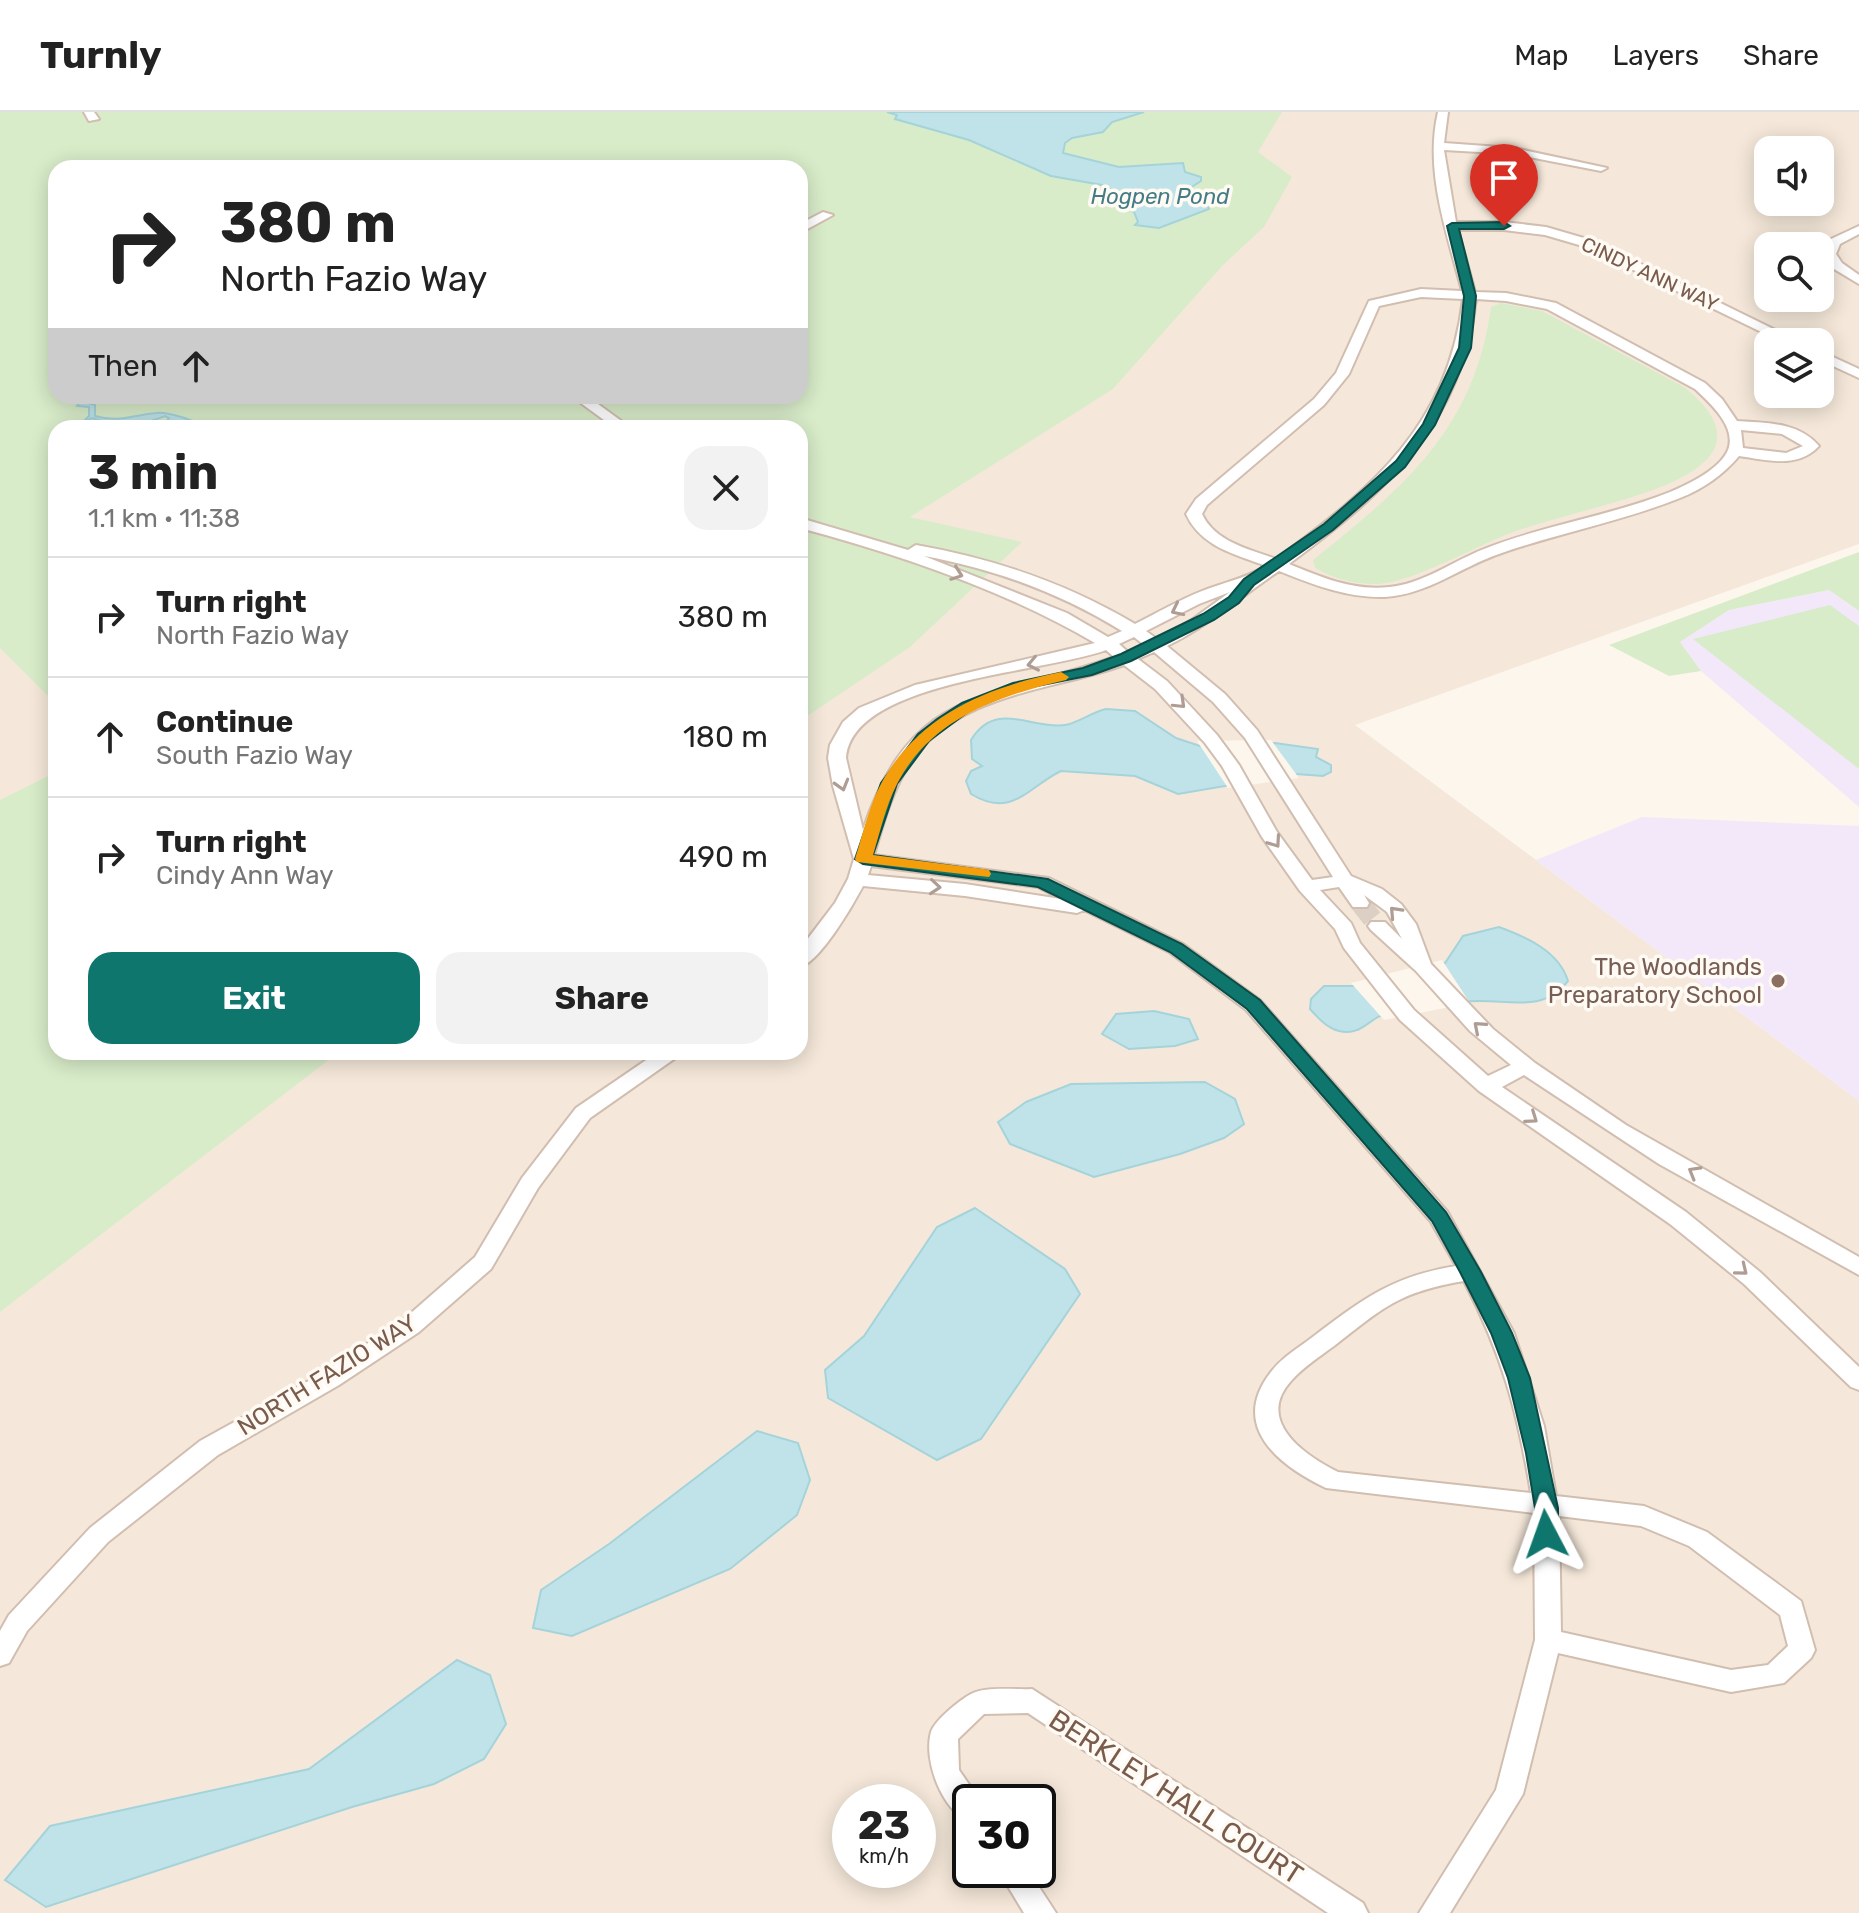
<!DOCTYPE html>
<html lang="en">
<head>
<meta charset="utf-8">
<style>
  body { margin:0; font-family:Rubik,sans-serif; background:#f2f2f2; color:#222; height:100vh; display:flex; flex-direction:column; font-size:30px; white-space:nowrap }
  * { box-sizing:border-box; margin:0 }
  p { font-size:26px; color:#767676 }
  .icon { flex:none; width:44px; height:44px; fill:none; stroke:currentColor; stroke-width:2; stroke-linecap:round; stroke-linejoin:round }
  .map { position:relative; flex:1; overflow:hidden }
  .panel { position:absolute; left:48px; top:308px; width:760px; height:640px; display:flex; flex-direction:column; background:#fff; border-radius:24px; box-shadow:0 4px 20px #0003 }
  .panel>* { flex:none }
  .guide { position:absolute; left:48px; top:48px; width:760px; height:244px; border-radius:24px; box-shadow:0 4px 20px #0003; background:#fff; color:#222; overflow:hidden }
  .tools { position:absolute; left:1754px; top:24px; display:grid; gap:16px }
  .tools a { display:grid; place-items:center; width:80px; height:80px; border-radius:16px; background:#fff; box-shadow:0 4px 20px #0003; font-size:40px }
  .speed { position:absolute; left:832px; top:1672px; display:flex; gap:16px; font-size:40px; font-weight:700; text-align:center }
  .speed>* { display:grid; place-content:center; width:104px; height:104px; border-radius:50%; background:#fff; box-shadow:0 4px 20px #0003; line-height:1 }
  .speed small { font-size:20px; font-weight:400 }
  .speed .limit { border:4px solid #111; border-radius:12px; background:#fff; color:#111 }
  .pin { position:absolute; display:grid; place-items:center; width:68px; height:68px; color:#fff; margin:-82px -34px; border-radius:50% 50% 50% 0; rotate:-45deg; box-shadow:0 0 8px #0007 }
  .pin .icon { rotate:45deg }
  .me { position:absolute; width:88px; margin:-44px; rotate:356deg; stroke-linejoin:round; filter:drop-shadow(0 0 6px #0008) }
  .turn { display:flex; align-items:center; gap:28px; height:168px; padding:0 40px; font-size:36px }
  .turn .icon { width:104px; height:104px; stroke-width:2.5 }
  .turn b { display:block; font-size:56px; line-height:68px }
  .then { display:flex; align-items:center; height:76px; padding:0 40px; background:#0003; gap:16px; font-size:30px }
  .round { display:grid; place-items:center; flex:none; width:84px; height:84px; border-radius:24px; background:#f2f2f2 }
  .head { display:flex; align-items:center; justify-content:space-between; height:136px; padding:0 40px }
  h1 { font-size:48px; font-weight:700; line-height:60px }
  .action { display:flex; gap:16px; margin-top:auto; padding:16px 40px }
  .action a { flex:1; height:92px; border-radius:24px; background:#0f766e; color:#fff; font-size:32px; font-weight:700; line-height:92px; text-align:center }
  .action a+a { background:#f2f2f2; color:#222 }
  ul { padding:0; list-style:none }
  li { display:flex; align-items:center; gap:24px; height:120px; padding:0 40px; border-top:2px solid #e0e0e0 }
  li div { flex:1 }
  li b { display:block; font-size:30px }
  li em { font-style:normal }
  header { display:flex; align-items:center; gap:48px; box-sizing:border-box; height:112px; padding:0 40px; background:#fff; border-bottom:2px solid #e0e0e0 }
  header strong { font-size:38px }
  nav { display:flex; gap:44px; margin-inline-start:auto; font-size:28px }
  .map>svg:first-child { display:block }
  .residential { fill:#f5e8da; fill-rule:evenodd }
  .education { fill:#f3e8fa }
  .green { fill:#d8ecc9; fill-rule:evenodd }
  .water { fill:#bfe3e8; stroke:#a5d3da; stroke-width:2 }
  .pier { fill:#fdf6ec }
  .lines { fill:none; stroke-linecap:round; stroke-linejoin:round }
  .minor-tunnel { stroke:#dcd0c4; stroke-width:20; stroke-dasharray:20 10; stroke-linecap:butt }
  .minor-casing { stroke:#d1beb0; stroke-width:4 }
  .minor { fill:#fff; fill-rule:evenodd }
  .oneway { stroke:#af9d94 }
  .route { fill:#0f766e; stroke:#0a4d48; stroke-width:2 }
  .slow { fill:#f59e0b }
  .education-dot { fill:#8d6e63; stroke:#fffaf3; stroke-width:3 }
  .labels { text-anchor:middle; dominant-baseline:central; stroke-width:7; stroke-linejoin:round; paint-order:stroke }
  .far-street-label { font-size:20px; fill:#7a5c4d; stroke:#fffaf3 }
  .far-water-label { font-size:22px; font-style:italic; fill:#437c86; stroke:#fffaf3 }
  .education-label { font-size:24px; fill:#785e54; stroke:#fffaf3; text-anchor:end }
  .street-label { font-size:24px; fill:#7a5c4d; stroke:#fffaf3 }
  .near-street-label { font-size:28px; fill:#7a5c4d; stroke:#fffaf3 }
</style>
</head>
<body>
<header>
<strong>Turnly</strong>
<nav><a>Map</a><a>Layers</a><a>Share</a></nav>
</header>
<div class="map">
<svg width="1859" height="1801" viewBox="0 0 1859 1801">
  <rect width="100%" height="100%" fill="#fdf6ec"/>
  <path class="residential" d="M 0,0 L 1859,0 L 1859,432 L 1355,613 L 1859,989 L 1859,1801 L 0,1801 ZM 1768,38 L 1820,38 L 1820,90 L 1768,90 ZM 56,56 L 800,56 L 800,284 L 56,284 ZM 1768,134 L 1820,134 L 1820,186 L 1768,186 ZM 1768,230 L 1820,230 L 1820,282 L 1768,282 ZM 56,316 L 800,316 L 800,940 L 56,940 ZM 850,1690 L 918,1690 L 918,1758 L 850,1758 ZM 970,1690 L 1038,1690 L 1038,1758 L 970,1758 Z"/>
  <g class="education">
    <path d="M 1829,478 L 1859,499 L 1859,695 L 1701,559 L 1680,530 L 1729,498 Z"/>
    <path d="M 1642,705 L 1859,714 L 1859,989 L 1536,748 Z"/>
  </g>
  <g class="green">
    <path d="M 0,0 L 1282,0 L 1258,40 L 1292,65 L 1264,115 L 1223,153 L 1113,277 L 910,405 L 1022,430 L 910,535 L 800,609 L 800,316 L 56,316 L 56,592 L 0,536 ZM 56,56 L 800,56 L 800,284 L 56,284 Z"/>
    <path d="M 1501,191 L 1542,199 L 1684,275 C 1776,348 1654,379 1598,395 C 1570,403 1543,410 1516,419 C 1477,433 1416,469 1379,472 C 1357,473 1334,467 1315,456 L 1313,448 C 1404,375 1474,318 1491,195 Z"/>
    <path d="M 1859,440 L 1859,499 L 1829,478 L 1729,498 L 1680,530 L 1701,559 L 1669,564 L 1609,533 Z"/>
    <path d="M 1830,493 L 1859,514 L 1859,657 L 1693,527 Z"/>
    <path d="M 56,660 L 56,940 L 339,940 L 0,1200 L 0,688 Z"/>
  </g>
  <g class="water">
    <path d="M 887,0 L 1144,0 L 1112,10 L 1103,20 L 1072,26 L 1065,31 L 1063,41 L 1119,55 L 1183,51 L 1185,60 L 1201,65 L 1201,69 L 1190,76 L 1204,87 L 1209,97 L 1159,116 L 1135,113 L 1138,110 L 1134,100 L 1118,93 L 1123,83 L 1102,73 L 1051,64 L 969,28 L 895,7 L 897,3 Z"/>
    <path d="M 69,284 L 84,284 L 80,285 L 83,290 L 95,293 L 95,304 C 119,311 133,303 156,301 C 169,299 197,310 210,316 L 165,311 L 169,306 L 165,304 L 140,313 L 111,314 L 109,311 L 92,306 L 80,313 L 89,304 L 89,295 L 77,294 L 79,291 Z"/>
    <path d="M 1106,597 L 1135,599 L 1176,626 L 1200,634 L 1275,631 L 1318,637 L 1316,645 L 1331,653 L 1331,660 L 1323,664 L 1296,662 L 1178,682 L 1135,664 L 1061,659 C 1028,675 1012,707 971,682 L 966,669 L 971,659 L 982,654 L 972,647 L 971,628 C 996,587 1032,618 1065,613 C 1078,611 1092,600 1106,597 Z"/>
    <path d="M 1499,815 C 1526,825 1559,839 1568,869 C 1541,905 1500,884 1464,890 C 1444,893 1394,897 1378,905 C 1364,913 1358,923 1339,919 C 1327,916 1318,906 1310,897 L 1311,887 L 1324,874 L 1353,874 L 1445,851 L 1463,824 Z"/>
    <path d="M 1154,899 L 1189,907 L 1198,927 L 1175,934 L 1129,937 L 1102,922 L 1116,902 Z"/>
    <path d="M 1205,970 L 1235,987 L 1244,1012 L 1224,1026 L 1180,1042 L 1094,1065 L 1010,1032 L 998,1010 L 1026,990 L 1071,972 Z"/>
    <path d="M 975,1096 L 1065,1157 L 1080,1182 L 981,1327 L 937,1348 L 828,1286 L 825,1258 L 864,1224 L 937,1115 Z"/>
    <path d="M 757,1319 L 798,1331 L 810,1368 L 797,1403 L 730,1457 L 572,1524 L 533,1516 L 541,1478 L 609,1432 Z"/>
    <path d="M 457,1548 L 490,1563 L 506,1612 L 484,1647 L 434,1672 L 352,1695 L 46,1795 L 5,1768 L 50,1714 L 309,1657 Z"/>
  </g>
  <g class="pier">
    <path d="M 1271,628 L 1299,666 L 1228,676 L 1197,629 Z"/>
    <path d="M 1442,848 L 1470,891 L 1384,908 L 1351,871 Z"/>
  </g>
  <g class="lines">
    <path class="minor-tunnel" d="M 1360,791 L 1378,814"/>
    <defs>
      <g id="minor">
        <path d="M 84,0 L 94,0 L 99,7 L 89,9 Z"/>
        <path d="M 1438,0 L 1448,0 L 1444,31 L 1514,36 L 1607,56 L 1601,59 L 1514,42 L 1444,38 L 1456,110 L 1504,110 L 1546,115 L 1594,129 L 1800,230 L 1782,230 L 1586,135 L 1545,123 L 1504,118 L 1458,118 L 1475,180 L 1506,181 L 1556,191 L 1705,271 L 1722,287 L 1737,309 C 1767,311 1799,310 1819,334 C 1798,357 1766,348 1739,344 C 1723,363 1703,377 1680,386 C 1623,409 1558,421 1499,442 C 1461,455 1426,483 1385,485 C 1347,486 1314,473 1279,459 C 1241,484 1209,514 1167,534 L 1225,582 L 1257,618 L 1351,764 L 1382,777 L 1401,792 L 1416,812 L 1431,852 L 1493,917 L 1535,951 L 1626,1013 L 1859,1145 L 1859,1163 L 1659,1052 L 1524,963 L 1502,975 L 1686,1100 L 1760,1160 L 1859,1255 L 1859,1278 L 1851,1275 L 1744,1172 L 1670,1112 L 1479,979 L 1400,908 L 1344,836 L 1335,817 L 1300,779 L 1262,725 L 1222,654 L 1205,631 L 1155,577 L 1124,553 C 1052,579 958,580 910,651 C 892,679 883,712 874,743 L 1049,766 L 1183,832 L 1260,888 L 1447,1099 L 1514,1221 L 1544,1314 L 1556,1384 L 1644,1394 L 1707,1420 L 1801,1489 L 1815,1538 L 1811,1546 L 1784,1571 L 1731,1580 L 1558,1541 L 1523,1682 L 1450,1801 L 1419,1801 L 1496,1678 L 1535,1528 L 1534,1401 L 1326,1376 C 1278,1353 1229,1314 1271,1260 C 1282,1245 1300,1235 1314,1224 C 1363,1187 1393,1164 1456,1154 L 1431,1110 L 1246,898 L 1169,840 L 1084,798 L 1077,801 L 965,784 L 863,774 C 853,793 820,850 800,855 L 800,837 L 835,791 L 848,767 L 854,747 L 833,674 L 828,646 L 830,633 L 843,610 L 859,596 L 915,573 L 1095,531 C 1007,479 898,442 800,416 L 800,406 L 908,438 L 916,433 C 995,447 1066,471 1135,512 C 1157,501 1179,488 1202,479 C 1224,470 1245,467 1266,454 C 1235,442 1201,435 1186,402 L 1196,387 L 1314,287 L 1336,261 L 1369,189 L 1421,177 L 1462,179 C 1447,121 1424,59 1438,0 ZM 1421,185 L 1463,187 C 1448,314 1373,376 1276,447 C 1249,437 1215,430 1202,402 L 1207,393 L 1324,293 L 1349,262 L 1379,194 ZM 1476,187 L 1506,189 L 1547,197 L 1695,277 C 1710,291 1737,315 1728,338 C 1720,357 1689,372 1670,380 C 1610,404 1544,413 1484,437 C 1453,449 1423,472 1389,475 C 1353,479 1321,465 1289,452 C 1386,380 1462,314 1476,187 ZM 1741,318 L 1782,322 L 1803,334 L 1786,341 L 1743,336 ZM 924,444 C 995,457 1060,481 1122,519 L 1108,525 L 1067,501 ZM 1230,480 L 1190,509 L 1157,527 L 1146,519 L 1199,492 ZM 1134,525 L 1144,533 L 1128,540 L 1119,532 ZM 1106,538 L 1114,545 C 991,590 913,569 863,718 L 846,646 C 852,568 1046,561 1106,538 ZM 1154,540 L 1213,590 L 1245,626 L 1333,765 L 1312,768 L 1277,720 L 1239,653 L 1217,623 L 1167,569 L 1138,547 ZM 871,754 L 1038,775 L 1061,787 L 965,772 L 868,763 ZM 1339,775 L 1353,795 L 1367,795 L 1369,791 L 1364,783 L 1387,800 L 1402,827 L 1385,810 L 1371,810 L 1368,814 L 1371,818 L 1416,859 L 1470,919 L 1511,953 L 1488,964 L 1414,898 L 1360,831 L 1351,811 L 1320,778 ZM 1464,1169 C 1503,1245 1517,1298 1531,1381 L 1338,1360 C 1304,1343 1255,1309 1291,1269 C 1303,1255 1319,1245 1334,1234 C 1384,1195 1399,1180 1464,1169 ZM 1559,1404 L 1641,1414 L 1689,1434 L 1780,1503 L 1788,1534 L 1768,1553 L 1731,1558 L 1561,1520 Z"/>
        <path d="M 823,100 L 833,103 L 800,121 L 800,112 Z"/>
        <path d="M 1859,114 L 1859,122 L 1840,132 L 1836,142 L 1842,151 L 1859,163 L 1859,172 L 1834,157 L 1823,142 L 1831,127 Z"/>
        <path d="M 1820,239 L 1859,257 L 1859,266 L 1820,248 Z"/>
        <path d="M 571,284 L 587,284 L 631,316 L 615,316 Z"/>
        <path d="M 658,940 L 684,940 L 590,1006 L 538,1076 L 491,1157 L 419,1220 L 339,1273 L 218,1343 L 108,1430 L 27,1519 L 9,1551 L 0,1554 L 0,1519 L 9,1503 L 90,1416 L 200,1329 L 323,1261 L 403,1208 L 475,1145 L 522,1066 L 576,996 Z"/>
        <path d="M 1032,1577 L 1363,1791 L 1368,1801 L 1328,1801 L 1028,1601 L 984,1602 L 958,1627 L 959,1658 L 981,1690 L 970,1690 L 970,1710 C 942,1699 923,1648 931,1620 C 935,1608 960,1588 971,1582 C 987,1574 1014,1578 1032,1577 Z"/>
        <path d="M 998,1758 L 1028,1758 L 1056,1801 L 1024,1801 Z"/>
      </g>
    </defs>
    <use href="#minor" class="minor-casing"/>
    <use href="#minor" class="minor"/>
  </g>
  <defs><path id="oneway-chevron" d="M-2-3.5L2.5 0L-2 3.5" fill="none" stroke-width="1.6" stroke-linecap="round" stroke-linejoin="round" transform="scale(2)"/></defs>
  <g class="oneway">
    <use href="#oneway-chevron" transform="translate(957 462) rotate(20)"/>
    <use href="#oneway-chevron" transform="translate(1177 498) rotate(154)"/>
    <use href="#oneway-chevron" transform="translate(1033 552) rotate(168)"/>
    <use href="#oneway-chevron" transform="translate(1180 591) rotate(44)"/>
    <use href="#oneway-chevron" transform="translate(842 673) rotate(74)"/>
    <use href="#oneway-chevron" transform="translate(1275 730) rotate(55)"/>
    <use href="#oneway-chevron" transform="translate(935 775) rotate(5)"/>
    <use href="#oneway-chevron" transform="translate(1395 800) rotate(-133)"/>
    <use href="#oneway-chevron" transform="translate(1479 915) rotate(-139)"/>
    <use href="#oneway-chevron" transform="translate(1532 1006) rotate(35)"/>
    <use href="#oneway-chevron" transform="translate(1694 1060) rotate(-150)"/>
    <use href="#oneway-chevron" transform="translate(1742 1158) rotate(39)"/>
  </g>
  <path class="route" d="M 1452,111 L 1504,110 L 1510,114 L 1504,117 L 1459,117 L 1476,184 L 1471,236 L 1435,313 L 1405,355 L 1333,418 L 1254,473 L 1239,491 L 1214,508 L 1131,549 L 1092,563 L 1022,577 L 972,597 L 949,614 L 929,629 L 897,672 L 873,743 L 1048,767 L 1182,832 L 1260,888 L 1446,1100 L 1481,1160 L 1512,1221 L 1530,1266 L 1558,1396 L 1558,1422 L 1555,1429 L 1546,1431 L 1538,1429 L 1535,1422 L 1535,1396 L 1526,1341 L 1508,1266 L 1491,1221 L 1460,1160 L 1432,1109 L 1247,897 L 1170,840 L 1038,775 L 863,752 L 855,747 L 881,671 L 918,622 L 937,607 L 962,591 L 1013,571 L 1083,556 L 1121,542 L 1203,502 L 1229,485 L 1244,467 L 1324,412 L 1396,349 L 1423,312 L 1459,236 L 1464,184 L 1447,114 Z"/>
  <path class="slow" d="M 1061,560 L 1069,565 L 1066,568 C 999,584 931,606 897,672 C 886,693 880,720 873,743 L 983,757 L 989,758 L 991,762 L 989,765 L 857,750 L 855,747 C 863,722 869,693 882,670 C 920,602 988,575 1061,560 Z"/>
  <circle class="education-dot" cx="1778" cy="869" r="8"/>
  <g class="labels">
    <g class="far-street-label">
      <text transform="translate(1650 162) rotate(25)">CINDY ANN WAY</text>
    </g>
    <g class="far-water-label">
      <text x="1160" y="84">Hogpen Pond</text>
    </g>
    <g class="education-label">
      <text x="1762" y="855">The Woodlands<tspan x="1762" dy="28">Preparatory School</tspan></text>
    </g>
    <g class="street-label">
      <text transform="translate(327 1263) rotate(-32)">NORTH FAZIO WAY</text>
    </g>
    <g class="near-street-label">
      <text transform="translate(1176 1685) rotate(33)">BERKLEY HALL COURT</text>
    </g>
  </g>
</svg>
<div class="tools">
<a><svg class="icon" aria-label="sound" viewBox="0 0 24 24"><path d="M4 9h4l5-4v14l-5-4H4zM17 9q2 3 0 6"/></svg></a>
<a><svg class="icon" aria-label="search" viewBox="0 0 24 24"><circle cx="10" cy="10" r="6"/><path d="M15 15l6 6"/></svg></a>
<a><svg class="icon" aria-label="layers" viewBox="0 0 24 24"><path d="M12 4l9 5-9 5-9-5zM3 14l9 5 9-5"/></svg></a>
</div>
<div class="speed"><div>23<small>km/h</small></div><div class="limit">30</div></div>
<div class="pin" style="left:1504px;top:114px;background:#d93025"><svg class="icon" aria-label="arrive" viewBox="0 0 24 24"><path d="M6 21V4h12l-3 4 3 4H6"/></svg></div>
<svg class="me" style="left:1546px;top:1422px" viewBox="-20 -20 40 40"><path d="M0-17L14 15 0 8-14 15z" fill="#0f766e" stroke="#fff" stroke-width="4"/></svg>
<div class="guide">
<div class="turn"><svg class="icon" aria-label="right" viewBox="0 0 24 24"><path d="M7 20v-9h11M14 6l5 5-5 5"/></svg><div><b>380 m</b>North Fazio Way</div></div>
<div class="then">Then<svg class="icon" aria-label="ahead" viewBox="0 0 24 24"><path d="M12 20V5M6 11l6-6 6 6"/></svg></div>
</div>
<section class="panel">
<div class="head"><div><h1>3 min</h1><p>1.1 km · 11:38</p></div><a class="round"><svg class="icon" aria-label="close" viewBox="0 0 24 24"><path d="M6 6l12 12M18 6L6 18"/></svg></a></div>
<ul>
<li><svg class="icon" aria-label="right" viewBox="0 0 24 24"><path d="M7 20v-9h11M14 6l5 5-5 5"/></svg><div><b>Turn right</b><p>North Fazio Way</p></div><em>380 m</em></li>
<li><svg class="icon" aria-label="ahead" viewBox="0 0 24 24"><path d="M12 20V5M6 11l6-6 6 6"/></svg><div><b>Continue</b><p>South Fazio Way</p></div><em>180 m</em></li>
<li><svg class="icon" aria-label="right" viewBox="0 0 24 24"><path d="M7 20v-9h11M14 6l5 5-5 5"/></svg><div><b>Turn right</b><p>Cindy Ann Way</p></div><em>490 m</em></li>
</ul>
<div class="action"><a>Exit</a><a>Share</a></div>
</section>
</div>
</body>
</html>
